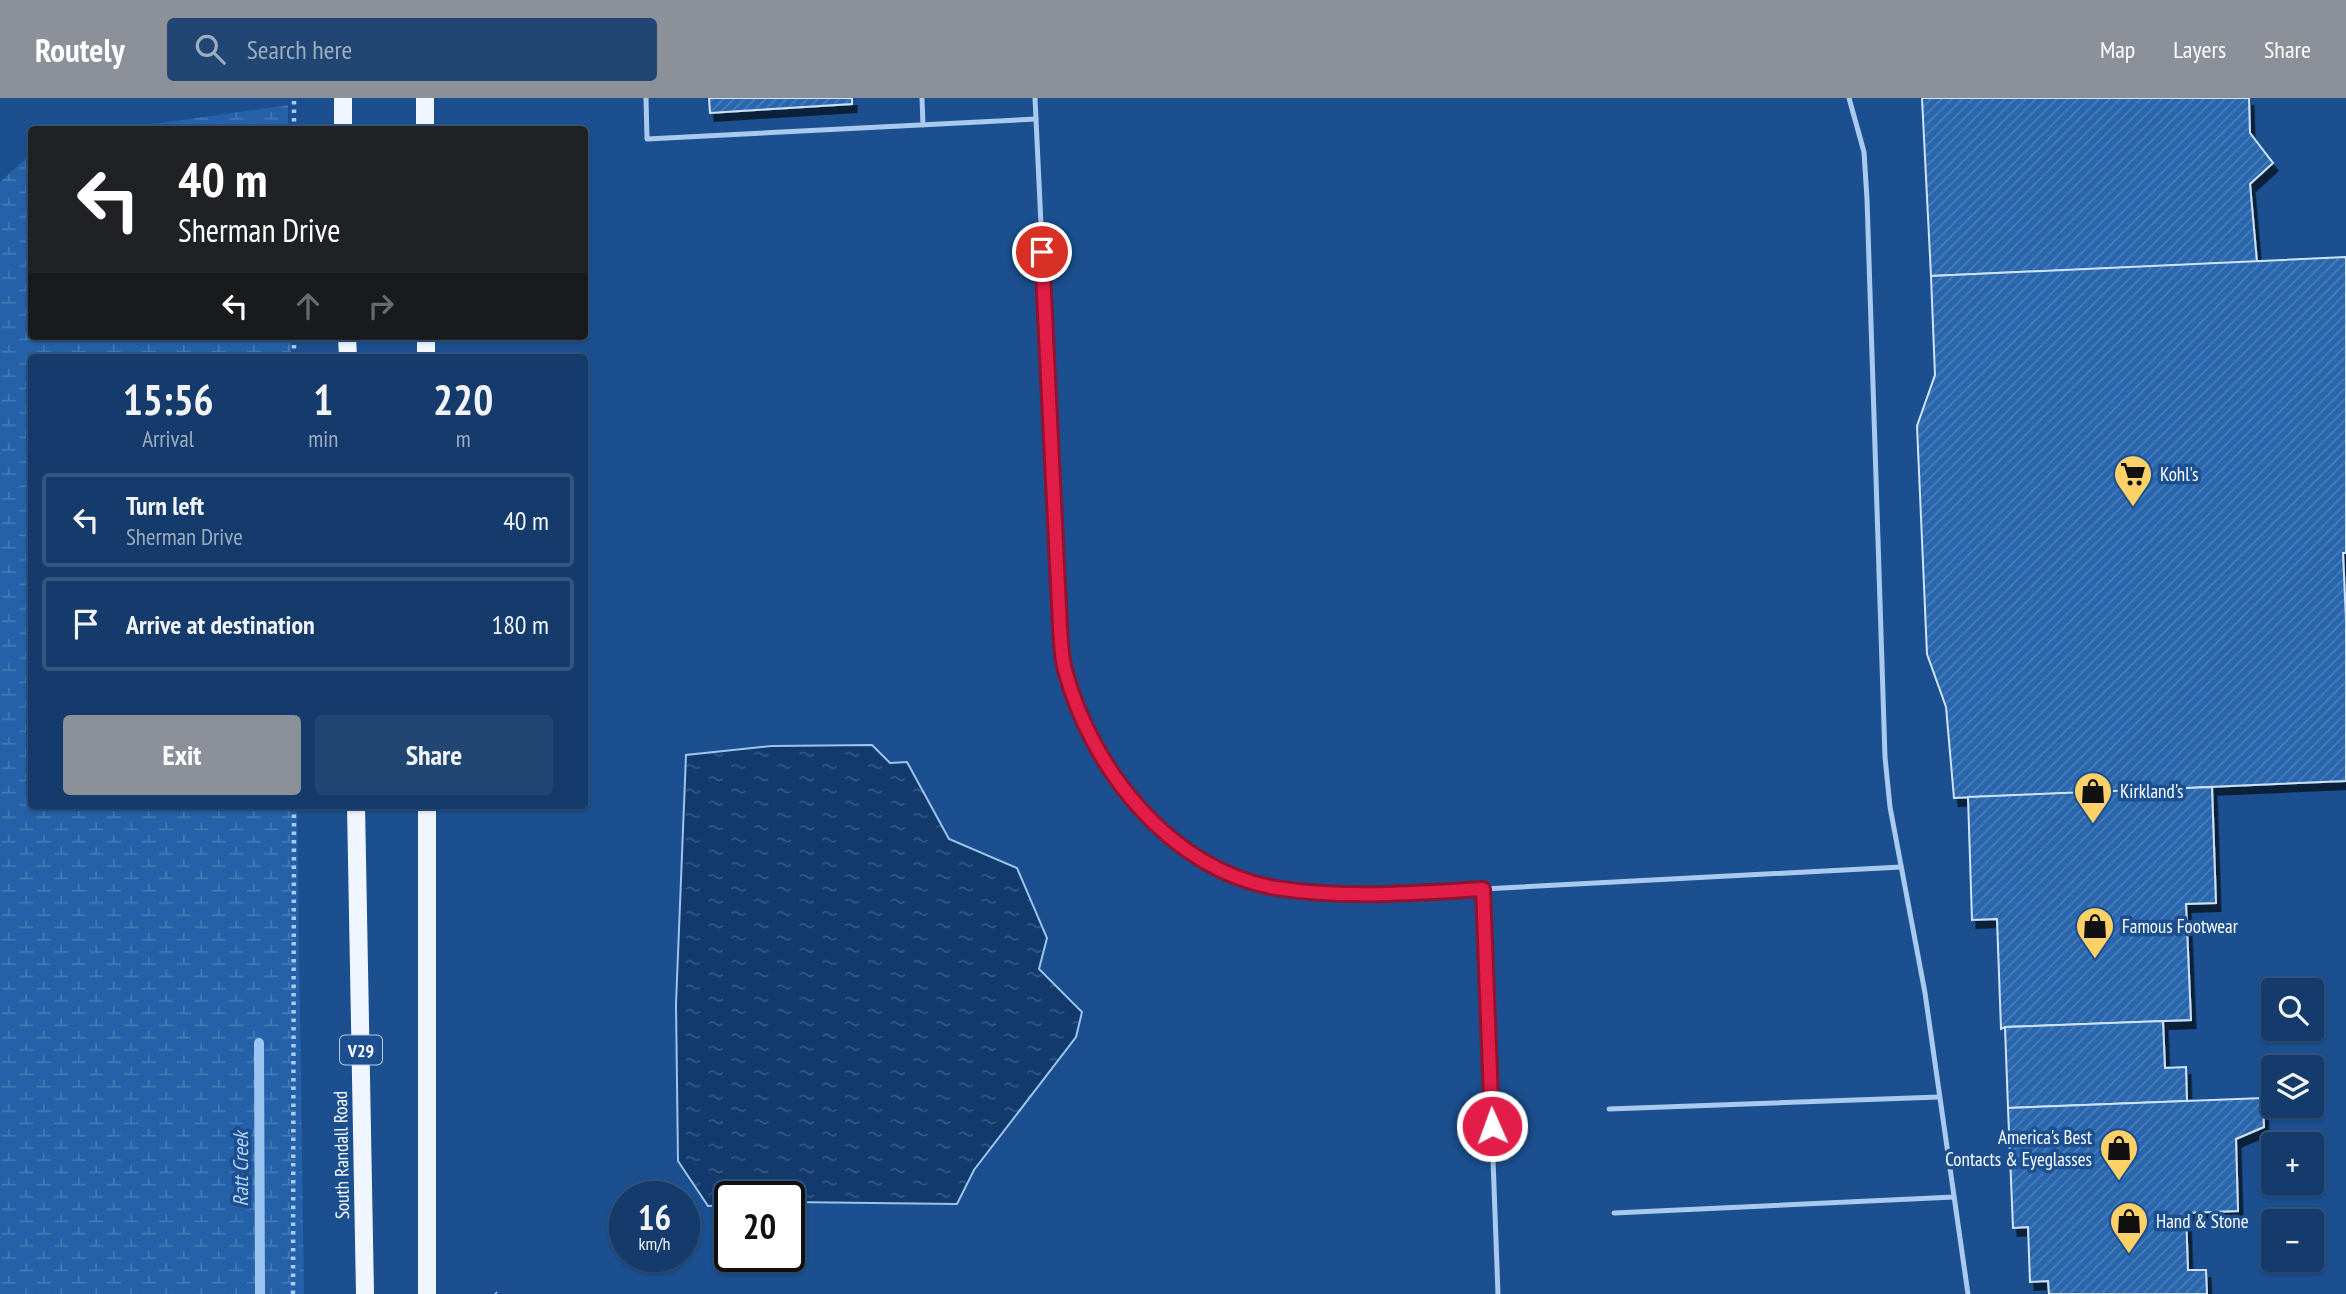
<!DOCTYPE html>
<html lang="en">
<head>
<meta charset="utf-8">
<style>
  body { margin:0; font-family:"PT Sans Narrow",sans-serif; background:#214673; color:#f1f3f6; height:100vh; display:flex; flex-direction:column; font-size:26px; white-space:nowrap }
  * { box-sizing:border-box; margin:0 }
  p { font-size:23px; color:#9dadc1 }
  .icon { flex:none; width:38px; height:38px; fill:none; stroke:currentColor; stroke-width:2; stroke-linecap:round; stroke-linejoin:round }
  .map { position:relative; flex:1; overflow:hidden }
  .panel { position:absolute; left:28px; top:256px; width:560px; height:455px; display:flex; flex-direction:column; background:#143b6b; border-radius:7px; box-shadow:0 2px 5px #0004,0 0 0 2px #33557e }
  .panel>* { flex:none }
  .hud { position:absolute; left:28px; top:28px; width:560px; height:214px; border-radius:7px; box-shadow:0 2px 5px #0004,0 0 0 2px #33557e; background:#202124; color:#fff; overflow:hidden }
  .controls { position:absolute; left:2261px; top:880px; display:grid; gap:14px }
  .controls a { display:grid; place-items:center; width:63px; height:63px; border-radius:7px; background:#143b6b; box-shadow:0 2px 5px #0004,0 0 0 2px #33557e; font-size:35px }
  .speed { position:absolute; left:609px; top:1083px; display:flex; gap:14px; font-size:35px; font-weight:700; text-align:center }
  .speed>* { display:grid; place-content:center; width:91px; height:91px; border-radius:50%; background:#143b6b; box-shadow:0 2px 5px #0004,0 0 0 2px #33557e; line-height:1 }
  .speed small { font-size:18px; font-weight:400 }
  .speed .limit { border:4px solid #111; border-radius:10px; background:#fff; color:#111 }
  .pin { position:absolute; display:grid; place-items:center; width:60px; height:60px; color:#fff; margin:-30px; border:4px solid #fff; border-radius:50%; box-shadow:0 2px 7px #0007 }
  .me { position:absolute; width:77px; margin:-38px; rotate:358deg; stroke-linejoin:round; filter:drop-shadow(0 0 5px #0008) }
  .turn { display:flex; align-items:center; gap:24px; height:147px; padding:0 35px; font-size:32px }
  .turn .icon { width:91px; height:91px; stroke-width:2.5 }
  .turn b { display:block; font-size:49px; line-height:60px }
  .lanes { display:flex; align-items:center; height:66px; padding:0 35px; background:#0003; justify-content:center; gap:35px; direction:ltr }
  .lanes .off { opacity:.35 }
  .eta { display:flex; justify-content:space-evenly; align-items:center; height:119px; text-align:center }
  .eta b { font-size:42px; font-weight:700; line-height:49px }
  .cta { display:flex; gap:14px; margin-top:auto; padding:14px 35px }
  .cta a { flex:1; height:80px; border-radius:7px; background:#8c9099; color:#fff; font-size:28px; font-weight:700; line-height:80px; text-align:center }
  .cta a+a { background:#214673; color:#f1f3f6 }
  ul { padding:0; list-style:none }
  li { display:flex; align-items:center; gap:21px; height:94px; margin:0 14px 10px; padding:0 21px; border:4px solid #33557e; border-radius:7px }
  li div { flex:1 }
  li b { display:block; font-size:26px }
  li em { font-style:normal }
  header { display:flex; align-items:center; gap:42px; box-sizing:border-box; height:98px; padding:0 35px; background:#8c9099; color:#fff }
  header strong { font-size:33px }
  nav { display:flex; gap:38px; margin-inline-start:auto; font-size:24px }
  .search { width:490px; height:63px; background:#214673; display:flex; align-items:center; gap:18px; box-sizing:border-box; padding:0 24px; border-radius:7px; color:#9dadc1; font-size:26px }
  .map>svg:first-child { display:block }
  .wetland { fill:url(#wetland-marsh) }
  .water { fill:url(#water-ripples); stroke:#9cc4f0; stroke-width:2 }
  .lines { fill:none; stroke-linecap:round; stroke-linejoin:round }
  .stream { stroke:#9cc4f0; stroke-width:10 }
  .building { fill:url(#building-hatch); stroke:#cfe3fa; stroke-width:2; filter:url(#shadow) }
  .path { stroke:#a9c9ee; stroke-width:4.5; stroke-dasharray:3.5 5; stroke-linecap:butt }
  .lane { stroke:#a9c9ee; stroke-width:5 }
  .primary { stroke:#f0f6ff; stroke-width:18 }
  .route-casing { stroke:#92132f; stroke-width:18 }
  .route { stroke:#e11d48; stroke-width:12 }
  .labels { text-anchor:middle; dominant-baseline:central; stroke-width:7; stroke-linejoin:round; paint-order:stroke }
  .shield { fill:#1b4f8f; stroke:#bbcadd; stroke-width:2 }
  .shield-label { font-size:18px; font-weight:bold; fill:#fff }
  .poi-label { font-size:19px; fill:#fff; stroke:#1b4f8f; text-anchor:start }
  .street-label { font-size:19px; fill:#fff; stroke:#1b4f8f }
  .water-label { font-size:21px; font-style:italic; fill:#b5d3f5; stroke:#1b4f8f }
</style>
</head>
<body>
<header>
<strong>Routely</strong>
<div class="search"><svg class="icon" aria-label="search" viewBox="0 0 24 24"><circle cx="10" cy="10" r="6"/><path d="M15 15l6 6"/></svg>Search here</div>
<nav><a>Map</a><a>Layers</a><a>Share</a></nav>
</header>
<div class="map">
<svg width="2346" height="1196" viewBox="0 0 2346 1196">
  <defs>
    <pattern id="wetland-marsh" width="20" height="14" patternUnits="userSpaceOnUse" patternTransform="scale(1.75)"><rect width="20" height="14" fill="#2461a8"/><path d="M1 5h8M5 5V1M11 12h8M15 12V8" fill="none" stroke="#4579b5"/></pattern>
    <pattern id="water-ripples" width="26" height="14" patternUnits="userSpaceOnUse" patternTransform="scale(1.75)"><rect width="26" height="14" fill="#123a6d"/><path d="M2 4q2-2 4 0t4 0M15 11q2-2 4 0t4 0" fill="none" stroke="#365883"/></pattern>
    <pattern id="building-hatch" width="6" height="6" patternUnits="userSpaceOnUse" patternTransform="scale(1.75)"><rect width="6" height="6" fill="#2a66ad"/><path d="M-1 1l2-2M0 6l6-6M5 7l2-2" fill="none" stroke="#4a7db9"/></pattern>
    <filter id="shadow"><feDropShadow dx="4.5" dy="8" stdDeviation="0" flood-color="#0009"/></filter>
  </defs>
  <rect width="100%" height="100%" fill="#1b4f8f"/>
  <g class="wetland">
    <path d="M 288,7 L 288,31 L 118,31 Z"/>
    <path d="M 31,56 L 32,238 L 291,238 L 291,259 L 32,259 L 32,707 L 297,707 L 304,1196 L 0,1196 L 0,84 Z"/>
  </g>
  <path class="water" d="M 872,647 L 890,665 L 907,664 L 949,741 L 1017,770 L 1047,840 L 1039,871 L 1082,914 L 1076,939 L 974,1072 L 957,1106 L 789,1104 L 789,1099 L 730,1099 L 730,1107 L 708,1108 L 678,1063 L 676,906 L 686,657 L 772,648 Z"/>
  <g class="lines">
    <path class="stream" d="M 259,945 L 260,1196"/>
  </g>
  <g class="building">
    <path d="M 709,0 L 852,0 L 852,6 L 710,15 Z"/>
    <path d="M 1922,0 L 2249,0 L 2250,35 L 2273,65 L 2250,86 L 2257,164 L 1931,178 Z"/>
    <path d="M 2346,159 L 2346,455 L 2343,455 L 2346,522 L 2346,683 L 1954,700 L 1946,609 L 1927,556 L 1917,328 L 1935,277 L 1931,178 Z"/>
    <path d="M 2212,689 L 2216,805 L 2186,806 L 2191,922 L 2005,929 L 2001,931 L 1997,821 L 1972,822 L 1968,699 Z"/>
    <path d="M 2163,923 L 2165,970 L 2186,969 L 2187,1003 L 2008,1010 L 2005,929 Z"/>
    <path d="M 2263,1000 L 2264,1029 L 2236,1041 L 2238,1113 L 2186,1115 L 2188,1172 L 2206,1172 L 2207,1196 L 2049,1196 L 2048,1183 L 2030,1184 L 2028,1129 L 2013,1130 L 2008,1010 Z"/>
  </g>
  <g class="lines">
    <g class="path">
      <path d="M 294,32 L 294,0"/>
      <path d="M 294,259 L 294,238"/>
      <path d="M 495,1195 L 496,1196"/>
      <path d="M 293,1196 L 294,707"/>
    </g>
    <g class="lane">
      <path d="M 646,0 L 647,41 L 1036,21"/>
      <path d="M 922,0 L 923,27"/>
      <path d="M 1035,0 L 1060,529 C 1061,543 1061,558 1065,572 C 1092,670 1170,772 1276,790 C 1345,801 1415,795 1483,791 L 1498,1196"/>
      <path d="M 1849,0 L 1864,54 L 1867,101 L 1885,659 L 1890,709 L 1925,895 L 1968,1196"/>
      <path d="M 1483,791 L 1901,769"/>
      <path d="M 1609,1011 L 1939,999"/>
      <path d="M 1614,1115 L 1954,1099"/>
    </g>
    <g class="primary">
      <path d="M 343,0 L 343,32"/>
      <path d="M 425,0 L 425,32"/>
      <path d="M 347,238 L 348,259"/>
      <path d="M 426,238 L 426,259"/>
      <path d="M 356,707 L 365,1196"/>
      <path d="M 427,707 L 427,1196"/>
    </g>
  </g>
  <g class="lines">
    <defs>
      <path id="route" d="M 1042,154 L 1060,529 C 1061,543 1061,558 1065,572 C 1091,670 1170,772 1276,790 C 1345,801 1415,795 1483,791 L 1492,1028"/>
    </defs>
    <use href="#route" class="route-casing"/>
    <use href="#route" class="route"/>
  </g>
  <defs>
    <symbol id="supermarket-pin" viewBox="-11 -11 22 30"><path d="M0 17L-7.5 6A9.5 9.5 0 1 1 7.5 6Z" fill="#ffd166" stroke="#1b4f8f"/><path d="M-6-5.5h2.5l.6 2H6L4.5 2H-2.5L-4.4-4H-6ZM-1.5 3.2a1.3 1.3 0 1 0 .1 0ZM3 3.2a1.3 1.3 0 1 0 .1 0Z" fill="#111"/></symbol>
    <symbol id="shop-pin" viewBox="-11 -11 22 30"><path d="M0 17L-7.5 6A9.5 9.5 0 1 1 7.5 6Z" fill="#ffd166" stroke="#1b4f8f"/><path d="M-5-2.5h2.3a2.7 3.5 0 0 1 5.4 0H5L5.5 6h-11ZM-1.5-2.5h3a1.5 2.3 0 0 0-3 0Z" fill="#111"/></symbol>
  </defs>
  <g fill-rule="evenodd">
    <use href="#supermarket-pin" x="2111" y="354" width="44" height="60"/>
    <use href="#shop-pin" x="2071" y="671" width="44" height="60"/>
    <use href="#shop-pin" x="2073" y="806" width="44" height="60"/>
    <use href="#shop-pin" x="2097" y="1028" width="44" height="60"/>
    <use href="#shop-pin" x="2107" y="1101" width="44" height="60"/>
  </g>
  <g class="labels">
    <rect class="shield" x="340" y="937.5" width="42" height="29" rx="5"/>
    <g class="shield-label">
      <text x="361" y="952">V29</text>
    </g>
    <g class="poi-label">
      <text x="2160" y="376">Kohl's</text>
      <text x="2120" y="693">Kirkland's</text>
      <text x="2122" y="828">Famous Footwear</text>
      <text x="2092" y="1039" text-anchor="end">America's Best<tspan x="2092" dy="22">Contacts &amp; Eyeglasses</tspan></text>
      <text x="2156" y="1123">Hand &amp; Stone</text>
    </g>
    <g class="street-label">
      <text transform="translate(341 1057) rotate(-91)">South Randall Road</text>
    </g>
    <g class="water-label">
      <text transform="translate(240 1071) rotate(-90)">Ratt Creek</text>
    </g>
  </g>
</svg>
<div class="controls">
<a><svg class="icon" aria-label="search" viewBox="0 0 24 24"><circle cx="10" cy="10" r="6"/><path d="M15 15l6 6"/></svg></a>
<a><svg class="icon" aria-label="layers" viewBox="0 0 24 24"><path d="M12 4l9 5-9 5-9-5zM3 14l9 5 9-5"/></svg></a>
<a>+</a>
<a>−</a>
</div>
<div class="speed"><div>16<small>km/h</small></div><div class="limit">20</div></div>
<div class="pin" style="left:1042px;top:154px;background:#d93025"><svg class="icon" aria-label="arrive" viewBox="0 0 24 24"><path d="M6 21V4h12l-3 4 3 4H6"/></svg></div>
<svg class="me" style="left:1492px;top:1028px" viewBox="-20 -20 40 40"><circle r="17" fill="#e11d48" stroke="#fff" stroke-width="3"/><path d="M0-11L8 9 0 5-8 9z" fill="#fff"/></svg>
<div class="hud">
<div class="turn"><svg class="icon" aria-label="left" viewBox="0 0 24 24"><path d="M17 20v-9H6M10 6l-5 5 5 5"/></svg><div><b>40 m</b>Sherman Drive</div></div>
<div class="lanes"><svg class="icon" aria-label="left" viewBox="0 0 24 24"><path d="M17 20v-9H6M10 6l-5 5 5 5"/></svg><svg class="icon off" aria-label="ahead" viewBox="0 0 24 24"><path d="M12 20V5M6 11l6-6 6 6"/></svg><svg class="icon off" aria-label="right" viewBox="0 0 24 24"><path d="M7 20v-9h11M14 6l5 5-5 5"/></svg></div>
</div>
<section class="panel">
<div class="eta">
<div><b>15:56</b><p>Arrival</p></div>
<div><b>1</b><p>min</p></div>
<div><b>220</b><p>m</p></div>
</div>
<ul>
<li><svg class="icon" aria-label="left" viewBox="0 0 24 24"><path d="M17 20v-9H6M10 6l-5 5 5 5"/></svg><div><b>Turn left</b><p>Sherman Drive</p></div><em>40 m</em></li>
<li><svg class="icon" aria-label="arrive" viewBox="0 0 24 24"><path d="M6 21V4h12l-3 4 3 4H6"/></svg><div><b>Arrive at destination</b></div><em>180 m</em></li>
</ul>
<div class="cta"><a>Exit</a><a>Share</a></div>
</section>
</div>
</body>
</html>
